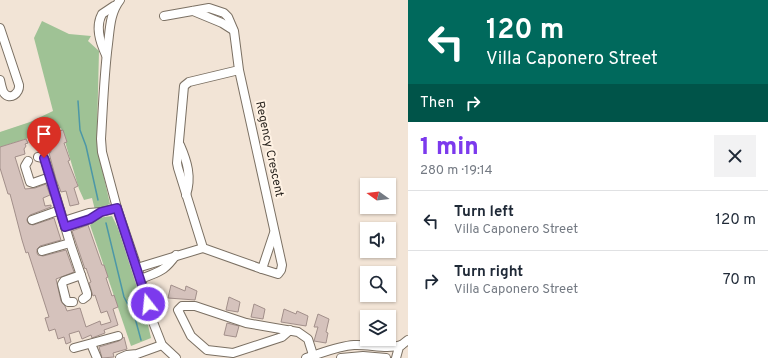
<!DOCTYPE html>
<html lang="en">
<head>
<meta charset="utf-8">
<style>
  body { margin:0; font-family:Overpass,sans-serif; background:#f2f2f3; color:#1f2937; height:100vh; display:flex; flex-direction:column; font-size:15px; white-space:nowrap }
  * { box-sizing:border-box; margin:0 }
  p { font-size:13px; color:#747a83 }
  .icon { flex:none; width:22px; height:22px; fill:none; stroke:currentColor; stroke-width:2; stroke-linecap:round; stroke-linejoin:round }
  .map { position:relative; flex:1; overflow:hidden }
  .side { display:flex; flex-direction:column; background:#fff; width:360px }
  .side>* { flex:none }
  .guide { background:#00695c; color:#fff; overflow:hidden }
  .needle { width:26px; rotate:285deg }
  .controls { position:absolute; left:360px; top:178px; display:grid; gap:8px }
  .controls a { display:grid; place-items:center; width:36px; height:36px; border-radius:0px; background:#fff; box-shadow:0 1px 3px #0004; font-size:20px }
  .pin { position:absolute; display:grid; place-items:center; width:34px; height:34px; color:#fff; margin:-41px -17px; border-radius:50% 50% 50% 0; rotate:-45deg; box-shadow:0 0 4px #0007 }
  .pin .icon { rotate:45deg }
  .me { position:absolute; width:44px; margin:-22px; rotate:344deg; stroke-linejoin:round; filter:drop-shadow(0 0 3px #0008) }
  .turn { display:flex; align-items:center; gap:14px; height:84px; padding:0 12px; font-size:18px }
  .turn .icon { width:52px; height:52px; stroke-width:2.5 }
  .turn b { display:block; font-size:28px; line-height:34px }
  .then { display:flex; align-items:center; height:38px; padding:0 12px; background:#0003; gap:8px; font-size:15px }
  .round { display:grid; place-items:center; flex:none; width:42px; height:42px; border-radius:0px; background:#f2f2f3 }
  .overview { display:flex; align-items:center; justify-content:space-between; height:68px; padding:0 12px }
  h1 { font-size:24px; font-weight:800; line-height:30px; color:#7c3aed }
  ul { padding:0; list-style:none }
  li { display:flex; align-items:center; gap:12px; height:60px; padding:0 12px; border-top:1px solid #e0e1e3 }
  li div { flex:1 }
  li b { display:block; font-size:15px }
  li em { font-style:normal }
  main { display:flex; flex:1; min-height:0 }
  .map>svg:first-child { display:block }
  .green { fill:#9fc295 }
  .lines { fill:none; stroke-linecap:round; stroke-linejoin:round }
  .stream { stroke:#4c97a7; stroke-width:1.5 }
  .building { fill:#d5c2bc; stroke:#a28f8a }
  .minor-casing { stroke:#7b7063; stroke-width:10 }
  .minor { stroke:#fff; stroke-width:8 }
  .route-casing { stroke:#51269a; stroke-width:10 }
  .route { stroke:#7c3aed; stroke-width:7 }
  .labels { text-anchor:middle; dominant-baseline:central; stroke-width:4; stroke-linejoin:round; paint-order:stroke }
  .street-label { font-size:12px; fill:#241f1a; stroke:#fff2e4 }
</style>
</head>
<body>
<main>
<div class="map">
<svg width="408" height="358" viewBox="0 0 408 358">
  <rect width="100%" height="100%" fill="#f2e4d6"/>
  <g class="green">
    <path d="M 42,21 L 69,34 L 91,36 L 88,41 L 99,51 L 97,131 L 98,151 L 110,204 L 95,210 L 92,198 L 84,200 L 79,189 L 61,128 L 0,147 L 0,132 L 30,122 L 53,111 L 34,38 Z"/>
    <path d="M 112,216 L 118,228 L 145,312 L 151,338 L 131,346 L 90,225 L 97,218 Z"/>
  </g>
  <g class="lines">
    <g class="stream">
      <path d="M 78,101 L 80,130 L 86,146 L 98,200"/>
      <path d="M 106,223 L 124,297 L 135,318 L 141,340"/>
    </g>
  </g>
  <g class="building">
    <path d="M 63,130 L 67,142 L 64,143 L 70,160 L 68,161 L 78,186 L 74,188 L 79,204 L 70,206 L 66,191 L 61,192 L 56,179 L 49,153 L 51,152 L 46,134 Z"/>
    <path d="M 26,139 L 28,143 L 25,144 L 26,146 L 24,149 L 25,154 L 15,157 L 25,189 L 35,188 L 46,184 L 50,195 L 43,198 L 45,206 L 51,205 L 51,207 L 30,215 L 27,219 L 27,221 L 29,224 L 33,225 L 54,218 L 61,240 L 40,246 L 37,249 L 37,253 L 38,255 L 43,256 L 66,250 L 74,272 L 56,279 L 61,301 L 65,306 L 67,311 L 80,308 L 86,327 L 100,321 L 101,325 L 111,322 L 107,311 L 101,313 L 95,295 L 93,296 L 89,283 L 91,282 L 86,268 L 85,269 L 72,231 L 88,225 L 102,265 L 104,265 L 108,277 L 106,278 L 112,296 L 114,295 L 118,307 L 113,309 L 118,325 L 104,330 L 105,333 L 92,338 L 91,335 L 82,339 L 79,331 L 69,334 L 71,342 L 66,344 L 64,337 L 58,339 L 55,329 L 49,331 L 45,318 L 49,317 L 28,252 L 26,253 L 22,240 L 14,209 L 10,194 L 8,194 L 0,168 L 0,147 Z"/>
    <path d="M 171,285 L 185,291 L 186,286 L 197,291 L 195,300 L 168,298 Z"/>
    <path d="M 229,297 L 240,302 L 238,312 L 226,310 Z"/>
    <path d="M 254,304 L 265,309 L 263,319 L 251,317 Z"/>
    <path d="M 284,309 L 296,314 L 297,311 L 308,316 L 306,326 L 281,322 Z"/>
    <path d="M 318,314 L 329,319 L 326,332 L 328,333 L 326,343 L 314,341 L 318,327 L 314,327 Z"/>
    <path d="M 227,323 L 239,326 L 236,337 L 224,335 Z"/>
    <path d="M 124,337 L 127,349 L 113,353 L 114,357 L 102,358 L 99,347 L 119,341 Z"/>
  </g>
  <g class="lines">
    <defs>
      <g id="minor">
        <path d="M 120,0 C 110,13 110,28 108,44 C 104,75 103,107 101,139 L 102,152 L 117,208 L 141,279 L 151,317 L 162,345 L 176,358"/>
        <path d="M 193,11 L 222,23 L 233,30"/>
        <path d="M 164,16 L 209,8 L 224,13 L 228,17 L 234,31 L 239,70 L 282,265 L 281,270 L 278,274 L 262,269 L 203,248 L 178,168 L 177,163 L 184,86 L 189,82 L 239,70"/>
        <path d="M 0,28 L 19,85 C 20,93 10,101 4,93 C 2,90 1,84 0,80"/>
        <path d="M 106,55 C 100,42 95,27 102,14 L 114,6"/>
        <path d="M 180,145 C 187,161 192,177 186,195"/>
        <path d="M 38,157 L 43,158 L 45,160 L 70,243 L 87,293 L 87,296 L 83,299"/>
        <path d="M 28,161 L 25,166 L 30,182 L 33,183 L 50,177"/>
        <path d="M 32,220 L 60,210"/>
        <path d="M 64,221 L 89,213 L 101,212 L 117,208"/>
        <path d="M 65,227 L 90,219 L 99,213"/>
        <path d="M 42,251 L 70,243"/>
        <path d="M 137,268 L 203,248"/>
        <path d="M 262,269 L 274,233"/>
        <path d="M 141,279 C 159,271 163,273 176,255"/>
        <path d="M 73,302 L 68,302 L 66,300 L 62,284 L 64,281 L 81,275"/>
        <path d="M 290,330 L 282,337 L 233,353 L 207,350 L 191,336 L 178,310 L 182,306 L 195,306 L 246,323 L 298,332 L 308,339 L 314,358"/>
        <path d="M 91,344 L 97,358"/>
        <path d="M 74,348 L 118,336"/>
        <path d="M 120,358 L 127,355 L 137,354 L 162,345"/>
        <path d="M 306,358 C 322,353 338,346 354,345 C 370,344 386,350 401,345"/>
        <path d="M 341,358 L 363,356 L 386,358"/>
        <path d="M 396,358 L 399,347 L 408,340"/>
      </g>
    </defs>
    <use href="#minor" class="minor-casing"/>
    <use href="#minor" class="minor"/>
  </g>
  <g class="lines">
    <defs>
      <path id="route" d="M 44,158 L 65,227 L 90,219 L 101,212 L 117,208 L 148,304"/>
    </defs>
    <use href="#route" class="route-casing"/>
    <use href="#route" class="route"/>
  </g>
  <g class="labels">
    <g class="street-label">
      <text transform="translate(269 149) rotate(78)">Regency Crescent</text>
    </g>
  </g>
</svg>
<div class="controls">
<a><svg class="needle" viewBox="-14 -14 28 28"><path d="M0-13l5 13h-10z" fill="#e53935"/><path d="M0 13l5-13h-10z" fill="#747a83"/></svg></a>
<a><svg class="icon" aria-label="sound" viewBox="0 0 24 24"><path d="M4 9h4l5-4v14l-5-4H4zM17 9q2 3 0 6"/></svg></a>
<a><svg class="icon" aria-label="search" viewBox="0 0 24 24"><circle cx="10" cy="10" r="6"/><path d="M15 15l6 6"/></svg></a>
<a><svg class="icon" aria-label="layers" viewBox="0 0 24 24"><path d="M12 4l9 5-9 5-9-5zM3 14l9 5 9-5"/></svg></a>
</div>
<div class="pin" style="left:44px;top:158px;background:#d93025"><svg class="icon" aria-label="arrive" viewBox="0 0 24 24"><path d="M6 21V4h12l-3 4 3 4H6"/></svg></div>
<svg class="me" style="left:148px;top:304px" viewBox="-20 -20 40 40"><circle r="17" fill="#7c3aed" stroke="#fff" stroke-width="3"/><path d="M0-11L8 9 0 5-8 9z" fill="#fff"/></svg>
</div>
<section class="side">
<div class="guide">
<div class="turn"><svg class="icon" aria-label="left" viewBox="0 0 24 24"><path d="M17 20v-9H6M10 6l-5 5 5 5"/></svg><div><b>120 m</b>Villa Caponero Street</div></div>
<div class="then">Then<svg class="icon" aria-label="right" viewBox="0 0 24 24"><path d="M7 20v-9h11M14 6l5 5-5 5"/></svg></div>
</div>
<div class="overview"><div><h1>1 min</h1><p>280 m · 19:14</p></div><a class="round"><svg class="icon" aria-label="close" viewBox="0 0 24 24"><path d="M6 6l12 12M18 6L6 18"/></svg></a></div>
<ul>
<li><svg class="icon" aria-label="left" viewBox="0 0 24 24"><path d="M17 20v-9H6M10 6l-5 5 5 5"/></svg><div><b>Turn left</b><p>Villa Caponero Street</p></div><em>120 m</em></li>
<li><svg class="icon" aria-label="right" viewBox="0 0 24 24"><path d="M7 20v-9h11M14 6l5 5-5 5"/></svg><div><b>Turn right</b><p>Villa Caponero Street</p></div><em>70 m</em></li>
</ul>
</section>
</main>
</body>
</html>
